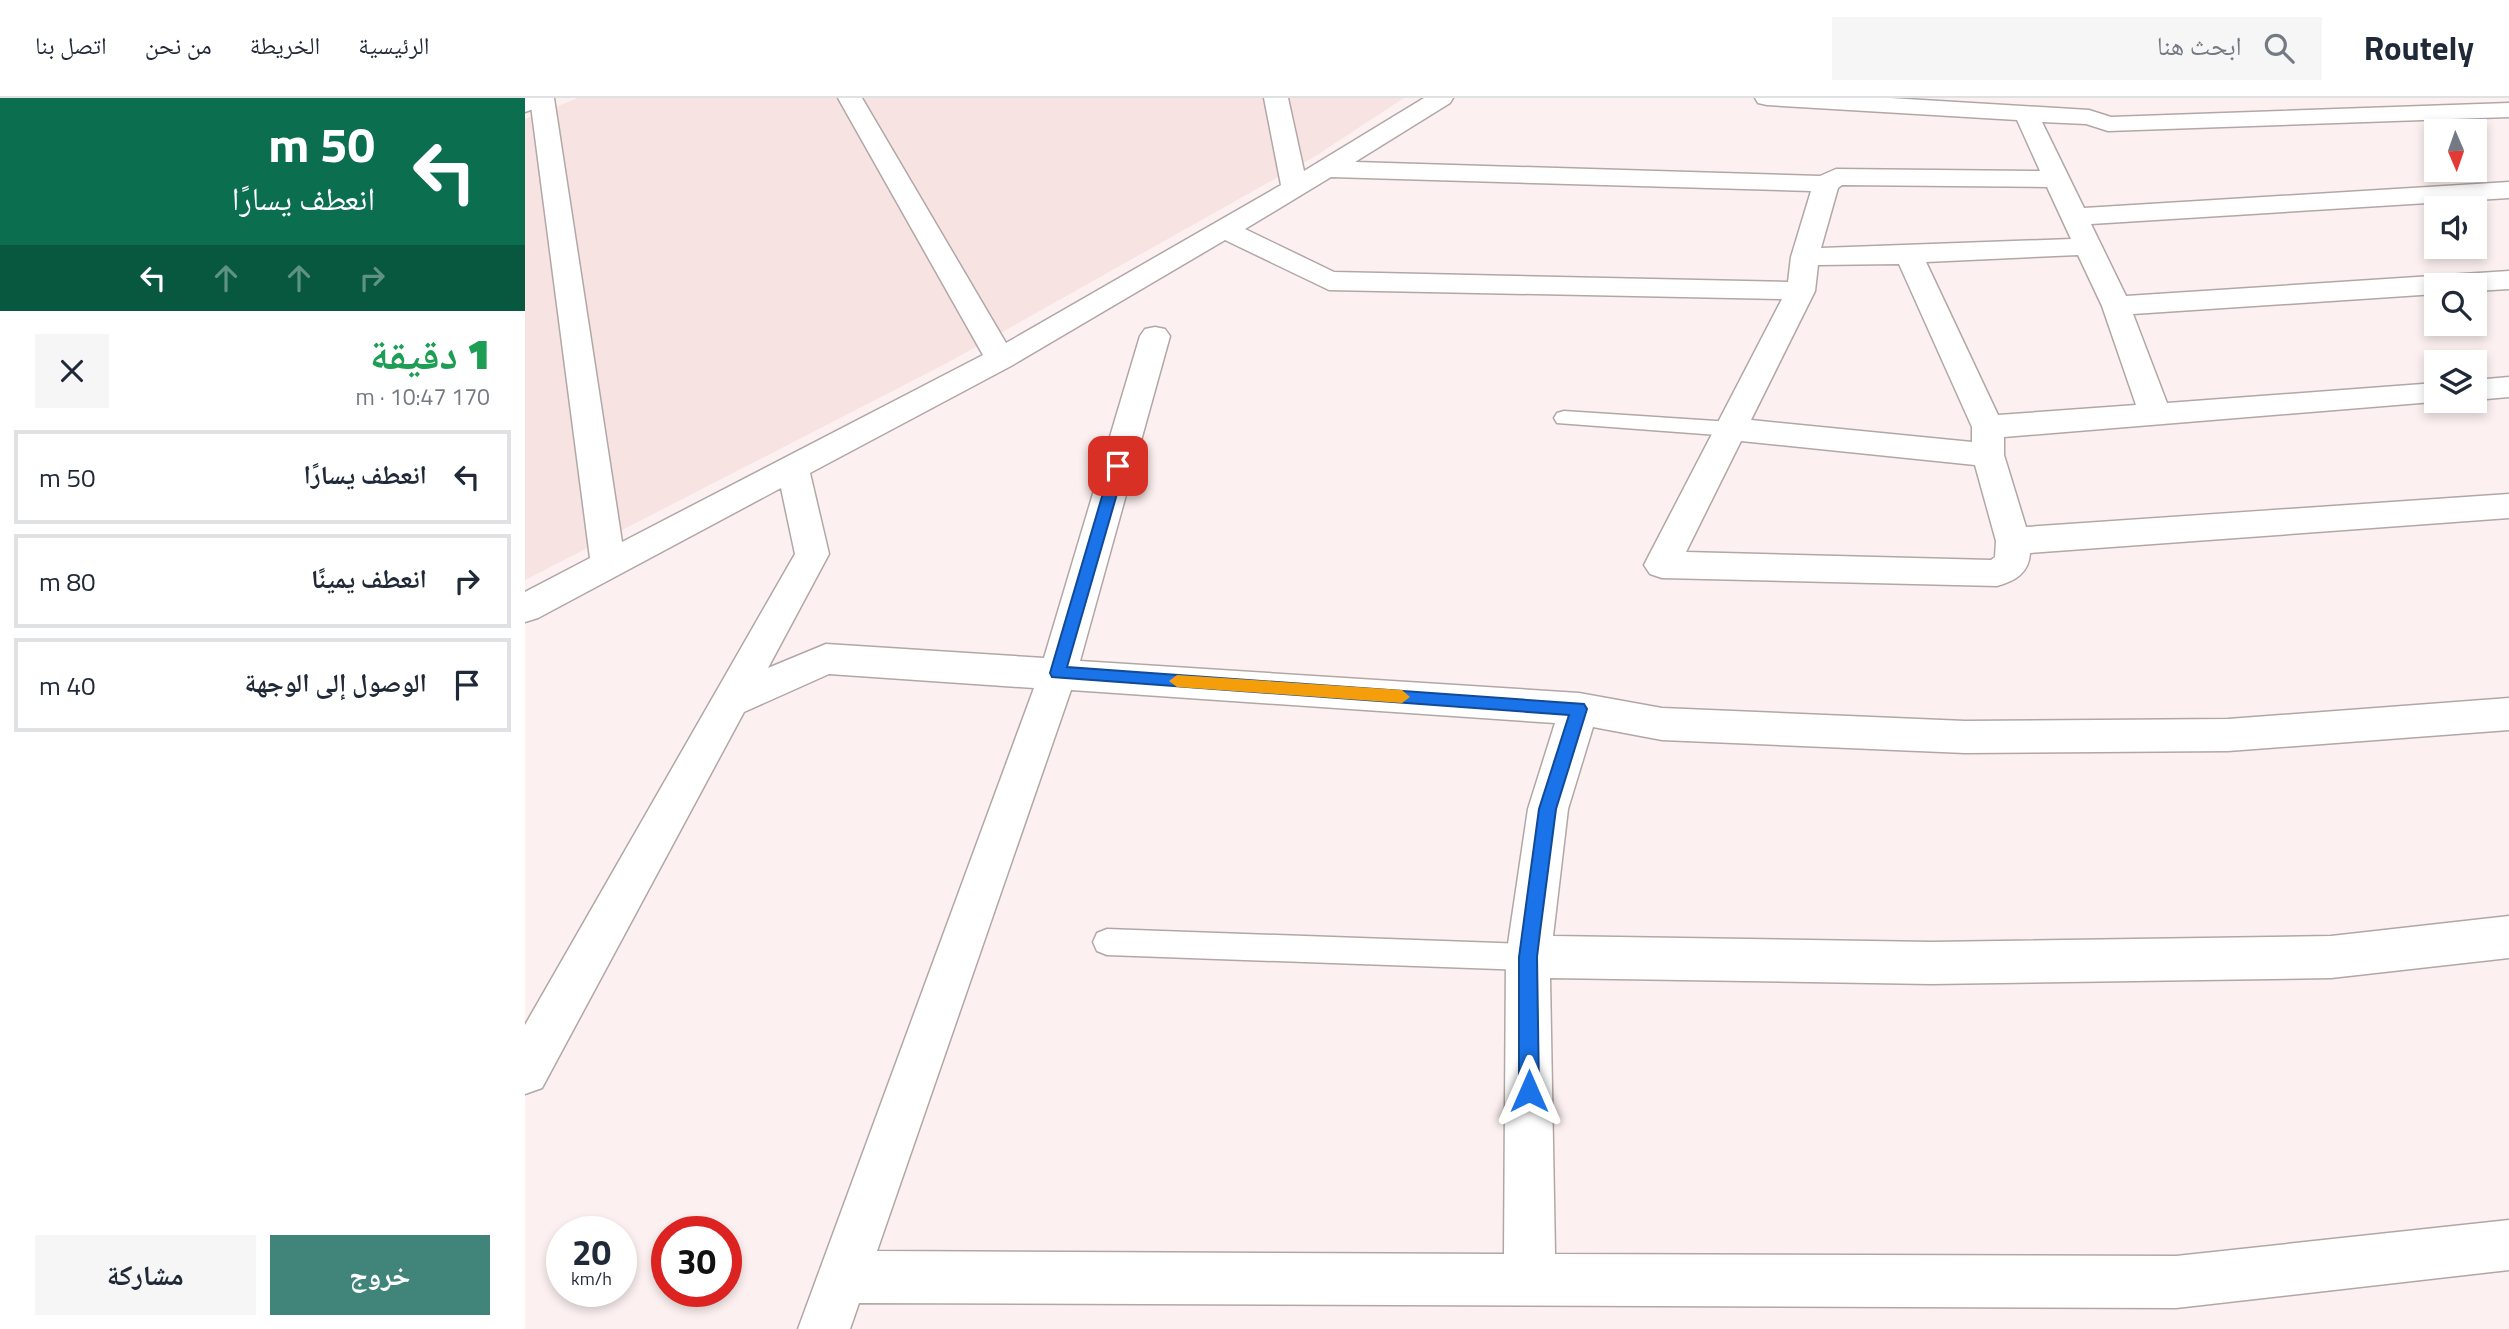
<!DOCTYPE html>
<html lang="ar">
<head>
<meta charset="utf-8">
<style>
  body { margin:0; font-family:"Titillium Web","Noto Naskh Arabic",sans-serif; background:#f6f6f7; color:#1f2937; direction:rtl; height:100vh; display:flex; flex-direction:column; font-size:26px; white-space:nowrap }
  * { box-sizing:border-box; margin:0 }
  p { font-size:23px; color:#747a83 }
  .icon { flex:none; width:38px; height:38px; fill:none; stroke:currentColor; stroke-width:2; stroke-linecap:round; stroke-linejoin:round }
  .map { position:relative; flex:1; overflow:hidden; direction:ltr }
  .sheet { display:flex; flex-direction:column; background:#fff; width:525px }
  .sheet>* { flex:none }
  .top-card { background:#0b6e4f; color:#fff; overflow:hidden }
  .needle { width:46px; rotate:178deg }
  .tools { position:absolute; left:1899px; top:21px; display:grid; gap:14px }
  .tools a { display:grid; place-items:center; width:63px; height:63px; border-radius:0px; background:#fff; box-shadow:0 4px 10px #0003; font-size:35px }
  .speed { position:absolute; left:21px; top:1118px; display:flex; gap:14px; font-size:35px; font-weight:700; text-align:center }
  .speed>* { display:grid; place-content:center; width:91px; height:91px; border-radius:50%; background:#fff; box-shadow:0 4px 10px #0003; line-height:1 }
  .speed small { font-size:18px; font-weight:400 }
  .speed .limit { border:10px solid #d22; background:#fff; color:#111 }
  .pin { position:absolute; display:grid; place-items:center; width:60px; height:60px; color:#fff; margin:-30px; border-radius:14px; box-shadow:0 4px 10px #0006 }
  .me { position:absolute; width:77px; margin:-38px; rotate:0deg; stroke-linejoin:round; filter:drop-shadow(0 0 5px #0008) }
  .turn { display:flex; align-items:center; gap:24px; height:147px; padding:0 35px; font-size:32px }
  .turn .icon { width:91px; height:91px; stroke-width:2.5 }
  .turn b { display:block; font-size:49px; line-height:60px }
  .lanes { display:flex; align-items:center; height:66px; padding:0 35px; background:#0003; justify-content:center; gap:35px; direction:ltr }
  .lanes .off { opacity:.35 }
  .round { display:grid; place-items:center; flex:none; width:74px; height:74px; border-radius:0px; background:#f6f6f7 }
  .overview { display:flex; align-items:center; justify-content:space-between; height:119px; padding:0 35px }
  h1 { font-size:42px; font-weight:800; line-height:52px; color:#1e9e55 }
  .action { display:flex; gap:14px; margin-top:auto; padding:14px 35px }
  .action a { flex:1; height:80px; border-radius:0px; background:#41857a; color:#fff; font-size:28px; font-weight:800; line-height:80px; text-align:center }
  .action a+a { background:#f6f6f7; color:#1f2937 }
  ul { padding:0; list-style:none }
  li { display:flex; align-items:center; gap:21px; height:94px; margin:0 14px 10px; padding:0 21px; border:4px solid #e0e1e3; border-radius:0px }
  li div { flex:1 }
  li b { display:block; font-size:26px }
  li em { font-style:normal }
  header { display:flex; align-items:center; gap:42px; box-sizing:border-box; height:98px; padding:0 35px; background:#fff; border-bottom:2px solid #e0e1e3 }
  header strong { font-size:33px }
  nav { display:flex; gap:38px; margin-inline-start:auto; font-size:24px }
  .search { width:490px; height:63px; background:#f6f6f7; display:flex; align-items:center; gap:18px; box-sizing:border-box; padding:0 24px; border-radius:0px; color:#747a83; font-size:26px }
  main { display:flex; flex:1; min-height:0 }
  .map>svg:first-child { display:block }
  .built { fill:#f7e3e2 }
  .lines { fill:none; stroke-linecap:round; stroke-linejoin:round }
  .lane-casing { stroke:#b2a7a7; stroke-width:3 }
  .street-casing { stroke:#b2a7a7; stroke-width:3 }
  .secondary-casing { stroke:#b2a7a7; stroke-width:3 }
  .lane { fill:#fff; fill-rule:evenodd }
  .street { fill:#fff; fill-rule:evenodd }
  .secondary { fill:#fff; fill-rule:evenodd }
  .route { fill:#1a73e8; stroke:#114b97; stroke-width:2 }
  .slow { fill:#f59e0b }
</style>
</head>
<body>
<header>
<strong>Routely</strong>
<div class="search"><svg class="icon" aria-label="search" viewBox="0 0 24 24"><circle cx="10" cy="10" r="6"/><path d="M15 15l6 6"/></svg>ابحث هنا</div>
<nav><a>الرئيسية</a><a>الخريطة</a><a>من نحن</a><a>اتصل بنا</a></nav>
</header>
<main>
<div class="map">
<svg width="1984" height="1231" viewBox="0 0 1984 1231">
  <rect width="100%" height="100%" fill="#fcf1f0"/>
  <path class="built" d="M 53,0 L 879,0 L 789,59 L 422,265 L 0,482 L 0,21 Z"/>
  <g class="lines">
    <defs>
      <g id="lane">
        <path d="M 1039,313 L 1206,324 L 1213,326 L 1216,331 L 1213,336 L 1206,338 L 1032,325 L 1029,320 L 1032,315 Z"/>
        <path d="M 582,831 L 1003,846 L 1013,850 L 1017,859 L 1013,868 L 1003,872 L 582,857 L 572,853 L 568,844 L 572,835 Z"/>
      </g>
      <g id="street">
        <path d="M 5,0 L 29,0 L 97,444 L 458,257 L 313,0 L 337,0 L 481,245 L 756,87 L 739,0 L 763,0 L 779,73 L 899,0 L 928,0 L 925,5 L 830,64 L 1295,78 L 1311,71 L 1515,73 L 1492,22 L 1242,7 L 1233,5 L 1230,0 L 1365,0 L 1564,12 L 1586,19 L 1984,5 L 1984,19 L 1583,33 L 1561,26 L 1517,24 L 1559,110 L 1984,84 L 1984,100 L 1566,126 L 1601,198 L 1984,173 L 1984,191 L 1950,193 L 1950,187 L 1911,187 L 1911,196 L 1608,216 L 1642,305 L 1911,285 L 1911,303 L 1920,303 L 1479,339 L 1479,357 L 1501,429 L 1984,396 L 1984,420 L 1505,455 C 1504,475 1490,483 1472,488 L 1137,480 L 1125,476 L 1119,467 L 1257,201 L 804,192 L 700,142 L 486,268 L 285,375 L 304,456 L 243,570 L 301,546 L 519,560 L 615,238 L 620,231 L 630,229 L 640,231 L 645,238 L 555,563 L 1054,595 L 1137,610 L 1440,623 L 1703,621 L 1984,600 L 1984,632 L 1703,653 L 1440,655 L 1137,642 L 1068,629 L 1043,711 L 1028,838 L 1406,844 L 1806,838 L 1984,818 L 1984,860 L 1806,880 L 1406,886 L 1025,880 L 1030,1156 L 1651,1158 L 1984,1122 L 1984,1172 L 1651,1210 L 334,1205 L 325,1231 L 273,1231 L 509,590 L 304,576 L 219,614 L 17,990 L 0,996 L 0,927 L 270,456 L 256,390 L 13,520 L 0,524 L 0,494 L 65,460 ZM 806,79 L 1286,93 L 1266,159 L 1263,184 L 809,174 L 720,131 ZM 1317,87 L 1522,89 L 1546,141 L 1296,150 L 1313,90 ZM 1553,157 L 1577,208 L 1611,307 L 1473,317 L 1401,164 ZM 1374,166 L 1447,329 L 1447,344 L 1226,322 L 1290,193 L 1293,167 ZM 1216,343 L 1450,367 L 1471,443 L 1470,459 L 1466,462 L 1161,454 ZM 546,592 L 1030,625 L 1003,711 L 981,859 L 979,1156 L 352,1153 Z"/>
        <path d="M 1984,279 L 1984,299 L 1950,302 L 1950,282 Z"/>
      </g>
      <path id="secondary" d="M 0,0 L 28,0 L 25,5 L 0,14 Z"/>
    </defs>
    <use href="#lane" class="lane-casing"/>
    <use href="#street" class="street-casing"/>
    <use href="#secondary" class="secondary-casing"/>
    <use href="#lane" class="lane"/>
    <use href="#street" class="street"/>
    <use href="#secondary" class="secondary"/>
  </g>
  <path class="route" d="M 593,363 L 600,368 L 542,569 L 1059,606 L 1062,611 L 1031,711 L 1015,834 L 1012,859 L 1014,993 L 1011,1000 L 1004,1003 L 997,1000 L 994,993 L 994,859 L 1014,711 L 1044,617 L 527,579 L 525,575 L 586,368 Z"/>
  <path class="slow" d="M 652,577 L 877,592 L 885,599 L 877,605 L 652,589 L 644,583 Z"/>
</svg>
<div class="tools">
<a><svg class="needle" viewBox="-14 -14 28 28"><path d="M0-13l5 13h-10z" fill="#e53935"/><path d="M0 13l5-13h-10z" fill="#747a83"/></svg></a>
<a><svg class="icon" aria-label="sound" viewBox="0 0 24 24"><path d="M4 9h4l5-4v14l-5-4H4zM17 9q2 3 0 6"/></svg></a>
<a><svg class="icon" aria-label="search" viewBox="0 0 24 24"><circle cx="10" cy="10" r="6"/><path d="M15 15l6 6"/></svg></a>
<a><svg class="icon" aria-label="layers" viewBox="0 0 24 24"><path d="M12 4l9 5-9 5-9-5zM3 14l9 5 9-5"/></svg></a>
</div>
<div class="speed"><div>20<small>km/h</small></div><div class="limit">30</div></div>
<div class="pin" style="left:593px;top:368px;background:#d93025"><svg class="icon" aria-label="arrive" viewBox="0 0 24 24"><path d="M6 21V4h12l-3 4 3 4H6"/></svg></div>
<svg class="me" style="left:1004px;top:993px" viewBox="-20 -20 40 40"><path d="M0-17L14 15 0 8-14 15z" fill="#1a73e8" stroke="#fff" stroke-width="4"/></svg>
</div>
<section class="sheet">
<div class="top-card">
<div class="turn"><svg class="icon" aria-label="left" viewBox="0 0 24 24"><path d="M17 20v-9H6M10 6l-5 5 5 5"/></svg><div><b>50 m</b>انعطف يسارًا</div></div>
<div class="lanes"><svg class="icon" aria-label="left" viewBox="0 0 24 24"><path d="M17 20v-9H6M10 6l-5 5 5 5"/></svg><svg class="icon off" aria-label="ahead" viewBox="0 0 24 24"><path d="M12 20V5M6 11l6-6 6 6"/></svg><svg class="icon off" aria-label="ahead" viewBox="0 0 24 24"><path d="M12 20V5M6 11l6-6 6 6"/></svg><svg class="icon off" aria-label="right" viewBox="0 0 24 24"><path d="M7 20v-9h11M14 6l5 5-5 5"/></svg></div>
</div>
<div class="overview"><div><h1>1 دقيقة</h1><p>170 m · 10:47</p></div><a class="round"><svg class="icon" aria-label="close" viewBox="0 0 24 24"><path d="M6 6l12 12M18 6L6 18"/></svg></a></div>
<ul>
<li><svg class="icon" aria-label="left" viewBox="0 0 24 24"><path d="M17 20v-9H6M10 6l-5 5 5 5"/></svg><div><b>انعطف يسارًا</b></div><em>50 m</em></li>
<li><svg class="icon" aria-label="right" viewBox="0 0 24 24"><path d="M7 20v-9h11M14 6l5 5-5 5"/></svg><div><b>انعطف يمينًا</b></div><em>80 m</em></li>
<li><svg class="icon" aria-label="arrive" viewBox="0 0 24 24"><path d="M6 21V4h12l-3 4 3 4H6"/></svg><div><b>الوصول إلى الوجهة</b></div><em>40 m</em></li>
</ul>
<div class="action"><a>خروج</a><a>مشاركة</a></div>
</section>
</main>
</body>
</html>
